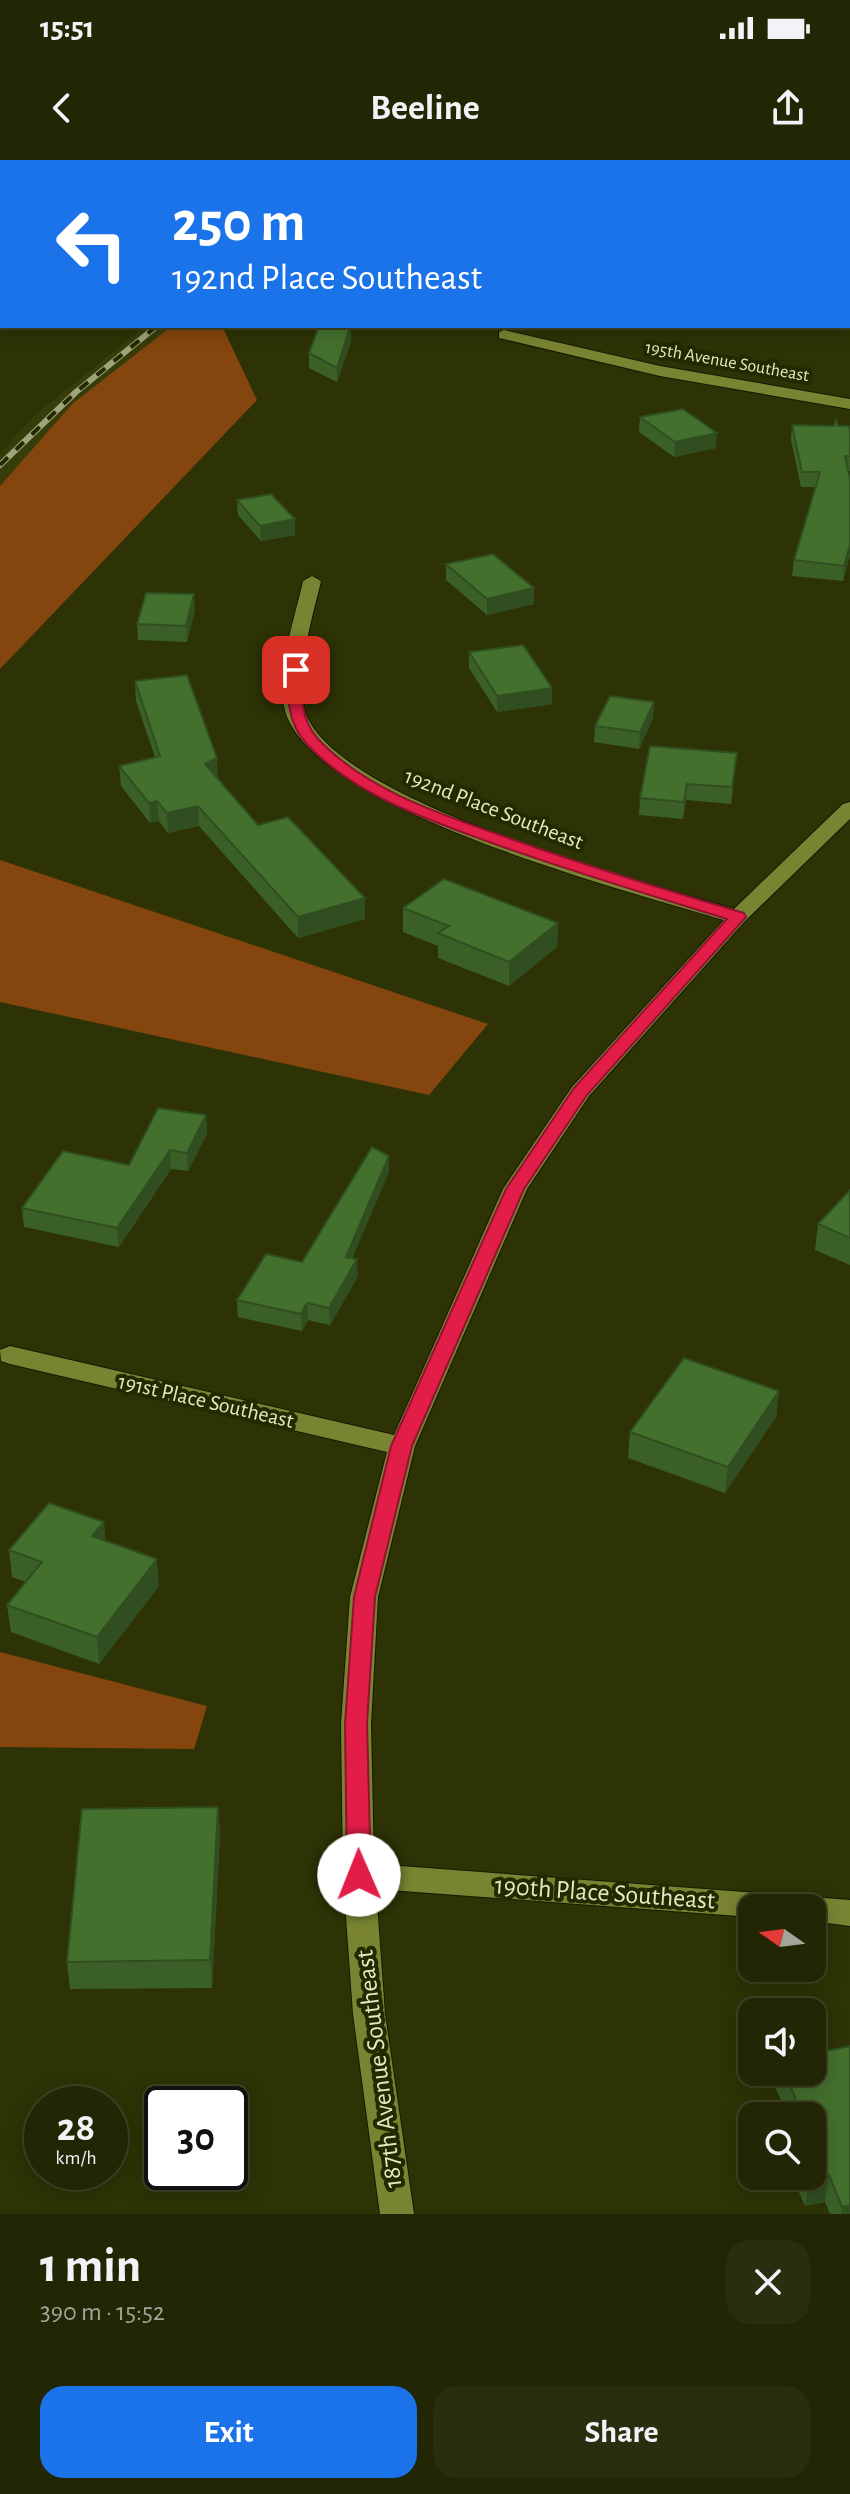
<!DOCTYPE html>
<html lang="en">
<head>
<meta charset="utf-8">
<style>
  body { margin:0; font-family:"Alegreya Sans",sans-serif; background:#2a2e0e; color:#f1f3f6; height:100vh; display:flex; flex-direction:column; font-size:30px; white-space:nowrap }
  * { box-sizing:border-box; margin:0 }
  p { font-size:26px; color:#a2a59a }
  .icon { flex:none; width:44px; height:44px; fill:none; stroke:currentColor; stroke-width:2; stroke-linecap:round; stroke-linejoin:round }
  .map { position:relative; height:2054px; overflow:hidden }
  .panel { display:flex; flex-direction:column; background:#222604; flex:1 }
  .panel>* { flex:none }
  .guide { position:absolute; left:0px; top:0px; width:850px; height:168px; box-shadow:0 4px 20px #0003,0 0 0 2px #3f4326; background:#1a73e8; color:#fff; overflow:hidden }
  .needle { width:52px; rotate:284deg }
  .controls { position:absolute; left:738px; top:1734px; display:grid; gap:16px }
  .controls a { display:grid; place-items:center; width:88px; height:88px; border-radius:16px; background:#222604; box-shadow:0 4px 20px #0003,0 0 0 2px #3f4326; font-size:40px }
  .speed { position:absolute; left:24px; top:1926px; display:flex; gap:16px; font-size:40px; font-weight:700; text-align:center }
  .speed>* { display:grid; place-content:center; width:104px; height:104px; border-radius:50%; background:#222604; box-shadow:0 4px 20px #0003,0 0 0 2px #3f4326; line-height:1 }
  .speed small { font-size:20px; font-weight:400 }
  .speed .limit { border:4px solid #111; border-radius:12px; background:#fff; color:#111 }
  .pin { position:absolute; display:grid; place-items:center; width:68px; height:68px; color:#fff; margin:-34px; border-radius:16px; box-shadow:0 4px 12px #0006 }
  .me { position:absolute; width:88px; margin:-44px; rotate:359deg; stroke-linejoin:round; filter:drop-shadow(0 0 6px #0008) }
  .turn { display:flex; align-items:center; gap:28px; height:168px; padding:0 40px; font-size:36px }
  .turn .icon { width:104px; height:104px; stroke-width:2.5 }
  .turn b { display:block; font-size:56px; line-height:68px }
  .round { display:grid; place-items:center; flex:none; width:84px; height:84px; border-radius:24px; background:#2a2e0e }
  .headline { display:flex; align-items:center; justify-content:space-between; height:136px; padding:0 40px }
  h1 { font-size:48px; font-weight:700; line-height:60px }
  .action { display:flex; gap:16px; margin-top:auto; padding:16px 40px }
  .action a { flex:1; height:92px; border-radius:24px; background:#1a73e8; color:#fff; font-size:32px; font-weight:700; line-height:92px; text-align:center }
  .action a+a { background:#2a2e0e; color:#f1f3f6 }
  .status { display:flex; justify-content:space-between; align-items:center; height:56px; padding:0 40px; background:#222604; direction:ltr }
  .status svg { height:22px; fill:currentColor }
  header { display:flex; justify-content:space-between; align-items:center; height:104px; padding:0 40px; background:#222604; font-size:36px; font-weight:700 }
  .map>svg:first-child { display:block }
  .built { fill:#363d09 }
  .green { fill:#84460e }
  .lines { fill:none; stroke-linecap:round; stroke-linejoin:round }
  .minor-casing { stroke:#161902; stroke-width:2 }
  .minor { fill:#798432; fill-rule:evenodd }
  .rail-casing { stroke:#9ea57b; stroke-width:6 }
  .rail { stroke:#242900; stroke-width:4; stroke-dasharray:11; stroke-linecap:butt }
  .wall { fill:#3a6028 }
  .shaded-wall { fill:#304e20 }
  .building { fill:#44702e; stroke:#304e20; stroke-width:2 }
  .route { fill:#e11d48; stroke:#92132f; stroke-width:2 }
  .labels { text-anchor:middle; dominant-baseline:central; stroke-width:8; stroke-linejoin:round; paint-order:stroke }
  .far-street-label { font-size:18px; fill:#e2eac2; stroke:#242900 }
  .street-label { font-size:22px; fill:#e2eac2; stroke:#242900 }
  .near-street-label { font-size:26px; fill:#e2eac2; stroke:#242900 }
</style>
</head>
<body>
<div class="status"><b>15:51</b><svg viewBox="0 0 49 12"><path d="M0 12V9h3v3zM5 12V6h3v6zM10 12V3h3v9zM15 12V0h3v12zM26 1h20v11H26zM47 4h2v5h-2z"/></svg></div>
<header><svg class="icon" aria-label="back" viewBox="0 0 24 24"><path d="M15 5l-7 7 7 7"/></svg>Beeline<svg class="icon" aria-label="share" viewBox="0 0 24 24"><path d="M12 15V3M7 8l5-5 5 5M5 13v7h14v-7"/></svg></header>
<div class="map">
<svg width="850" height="2054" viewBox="0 0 850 2054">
  <rect width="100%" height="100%" fill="#2d3305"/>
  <path class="built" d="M 145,166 L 172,166 L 72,244 L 0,326 L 0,294 L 33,257 Z"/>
  <g class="green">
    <path d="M 0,0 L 423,0 L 2,2 L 2,34 Z"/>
    <path d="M 172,166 L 222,166 L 257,240 L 0,509 L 0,326 L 72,244 Z"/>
    <path d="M 0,700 L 488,864 L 429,935 L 0,842 Z"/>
    <path d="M 0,1492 L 207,1546 L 194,1589 L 0,1587 Z"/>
  </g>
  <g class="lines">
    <defs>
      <g id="minor">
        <path d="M 504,170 L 660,206 L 850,239 L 850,249 L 660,216 L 499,178 L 499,172 Z"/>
        <path d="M 312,416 L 321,421 C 313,456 291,525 308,559 C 351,645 640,722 734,749 L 843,644 L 850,642 L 850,659 L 745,761 L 589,936 L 527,1029 L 415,1286 L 378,1437 L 371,1564 L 374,1704 L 850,1740 L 850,1766 L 812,1761 L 812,1748 L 752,1748 L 752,1757 L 376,1729 L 385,1854 L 414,2054 L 380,2054 L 353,1854 L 343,1715 L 341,1564 L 350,1437 L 387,1292 L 10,1204 L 1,1201 L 0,1190 L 10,1186 L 394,1275 L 503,1029 L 572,927 L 724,760 C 625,730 331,654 288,559 C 272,523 295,458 303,421 Z"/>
      </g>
    </defs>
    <use href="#minor" class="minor-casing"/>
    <use href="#minor" class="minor"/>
    <defs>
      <g id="rail">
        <path d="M 432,2 L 436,0"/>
        <path d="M 0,305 L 76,232 L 157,166"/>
      </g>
    </defs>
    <use href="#rail" class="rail-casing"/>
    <use href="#rail" class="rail"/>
  </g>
  <g class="wall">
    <path d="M 350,167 L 351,181 L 337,222 L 309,208 L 309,193 Z"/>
    <path d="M 640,257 L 716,288 L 674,297 L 639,272 Z"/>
    <path d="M 792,265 L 838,266 L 850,271 L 850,311 L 848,311 L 850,395 L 843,421 L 792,416 L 794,400 L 816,327 L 801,327 L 791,280 Z"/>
    <path d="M 237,340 L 295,375 L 261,381 L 238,355 Z"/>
    <path d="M 446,404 L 534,428 L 534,444 L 487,455 L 446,420 Z"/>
    <path d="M 195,450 L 187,482 L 138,480 L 137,464 Z"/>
    <path d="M 469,492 L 552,528 L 552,544 L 497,552 L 469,508 Z"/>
    <path d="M 135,521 L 258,665 L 365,738 L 365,759 L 298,778 L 199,666 L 168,673 L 159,661 L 150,663 L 121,626 L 119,606 L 155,597 L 136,541 Z"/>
    <path d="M 654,542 L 653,558 L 639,589 L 594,582 L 595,566 Z"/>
    <path d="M 735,610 L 731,644 L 686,640 L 683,659 L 639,655 L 640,638 Z"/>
    <path d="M 403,748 L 558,763 L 557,787 L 509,826 L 438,798 L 438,786 L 403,772 Z"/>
    <path d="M 206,955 L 207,973 L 188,1011 L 171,1009 L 119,1087 L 24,1067 L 22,1048 L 129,1005 Z"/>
    <path d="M 389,996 L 389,1012 L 352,1098 L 358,1116 L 330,1165 L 308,1160 L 302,1171 L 238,1157 L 237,1140 L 302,1102 Z"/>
    <path d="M 850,1030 L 850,1105 L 815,1090 L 818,1064 Z"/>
    <path d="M 779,1231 L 776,1257 L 725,1333 L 628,1298 L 630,1272 Z"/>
    <path d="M 106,1381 L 159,1426 L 99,1504 L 11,1472 L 7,1445 L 26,1422 L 12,1417 L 9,1390 Z"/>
    <path d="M 218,1647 L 220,1674 L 212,1828 L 70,1829 L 67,1802 Z"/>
    <path d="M 778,1912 L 812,1912 L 850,2054 L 830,2054 L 825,2042 L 805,2046 L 792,2016 L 812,2016 L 812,1956 L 788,1956 L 776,1929 Z"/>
  </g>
  <g class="shaded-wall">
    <path d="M 350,167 L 351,181 L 337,222 L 337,208 Z"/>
    <path d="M 717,273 L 716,288 L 674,297 L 675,282 Z"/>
    <path d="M 295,359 L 295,375 L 261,381 L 260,366 Z"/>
    <path d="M 850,385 L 850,395 L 843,421 L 844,406 Z"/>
    <path d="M 534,428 L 534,444 L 487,455 L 487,439 Z"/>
    <path d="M 194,434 L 195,450 L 187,482 L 186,466 Z"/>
    <path d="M 552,528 L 552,544 L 497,552 L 497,536 Z"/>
    <path d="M 654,542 L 653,558 L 639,589 L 640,572 Z"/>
    <path d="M 217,598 L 218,618 L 206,624 L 205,604 Z"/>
    <path d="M 687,624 L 686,640 L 683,659 L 684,642 Z"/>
    <path d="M 157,641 L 159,661 L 150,663 L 149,643 Z"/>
    <path d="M 198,646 L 199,666 L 168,673 L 167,653 Z"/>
    <path d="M 365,738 L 365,759 L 298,778 L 298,757 Z"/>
    <path d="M 558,763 L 557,787 L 509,826 L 509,802 Z"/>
    <path d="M 206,955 L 207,973 L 188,1011 L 187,993 Z"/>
    <path d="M 170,990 L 171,1009 L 119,1087 L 117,1068 Z"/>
    <path d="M 389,996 L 389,1012 L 346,1113 L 346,1097 Z"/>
    <path d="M 357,1099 L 358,1116 L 330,1165 L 329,1148 Z"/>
    <path d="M 307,1143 L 308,1160 L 302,1171 L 301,1154 Z"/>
    <path d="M 779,1231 L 776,1257 L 725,1333 L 728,1307 Z"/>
    <path d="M 104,1362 L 106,1388 L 92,1376 Z"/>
    <path d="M 157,1399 L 159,1426 L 99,1504 L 97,1477 Z"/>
    <path d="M 218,1647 L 220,1674 L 212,1828 L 210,1800 Z"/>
    <path d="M 829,2015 L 825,2042 L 805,2046 L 809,2019 Z"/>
    <path d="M 850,2045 L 850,2054 L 841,2054 L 842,2047 Z"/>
  </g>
  <g class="building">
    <path d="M 319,166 L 350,167 L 337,208 L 309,193 Z"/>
    <path d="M 683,249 L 717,273 L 675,282 L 640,257 Z"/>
    <path d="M 836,258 L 838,266 L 849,266 L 850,271 L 850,296 L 845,296 L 850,319 L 850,385 L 844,406 L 794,400 L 820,312 L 802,312 L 792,265 L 834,266 Z"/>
    <path d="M 271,334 L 295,359 L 260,366 L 237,340 Z"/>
    <path d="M 493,394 L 534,428 L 487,439 L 446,404 Z"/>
    <path d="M 146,433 L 194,434 L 186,466 L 137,464 Z"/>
    <path d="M 523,485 L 552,528 L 497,536 L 469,492 Z"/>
    <path d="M 187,515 L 217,598 L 205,604 L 258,665 L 288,657 L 365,738 L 298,757 L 198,646 L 167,653 L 157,641 L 149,643 L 119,606 L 160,596 L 135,521 Z"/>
    <path d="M 610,536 L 654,542 L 640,572 L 595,566 Z"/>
    <path d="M 650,586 L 737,593 L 732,627 L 687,624 L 684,642 L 640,638 Z"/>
    <path d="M 444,719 L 558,763 L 509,802 L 438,773 L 449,766 L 403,748 Z"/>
    <path d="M 158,948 L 206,955 L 187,993 L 170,990 L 117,1068 L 22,1048 L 63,991 L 129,1005 Z"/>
    <path d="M 372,987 L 389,996 L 346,1097 L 357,1099 L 329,1148 L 307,1143 L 301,1154 L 237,1140 L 266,1094 L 302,1102 Z"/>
    <path d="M 850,1030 L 850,1078 L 818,1064 Z"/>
    <path d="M 684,1198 L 779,1231 L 728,1307 L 630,1272 Z"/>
    <path d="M 49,1343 L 104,1362 L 92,1376 L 157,1399 L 97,1477 L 7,1445 L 42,1402 L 9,1390 Z"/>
    <path d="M 218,1647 L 210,1800 L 67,1802 L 82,1649 Z"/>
    <path d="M 850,1886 L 850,2045 L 842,2047 L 829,2015 L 809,2019 L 808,2016 L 812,2016 L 812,1985 L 815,1984 L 812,1977 L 812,1956 L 803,1956 L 784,1912 L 812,1912 L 812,1894 Z"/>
  </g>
  <path class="route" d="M 296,506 L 303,510 C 301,534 300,559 318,579 C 365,629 437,653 500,675 C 580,704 662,729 744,753 L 746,757 L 587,935 L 524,1029 L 412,1286 L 375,1437 L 367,1564 L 371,1715 L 367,1722 L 359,1725 L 351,1722 L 347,1715 L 345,1564 L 354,1437 L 391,1286 L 506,1029 L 574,928 L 727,759 C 647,734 567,710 489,682 C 426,659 354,635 307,584 C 287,563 287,537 289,510 Z"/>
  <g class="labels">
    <g class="far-street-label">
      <text transform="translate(727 202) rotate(10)">195th Avenue Southeast</text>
    </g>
    <g class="street-label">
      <text transform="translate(494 649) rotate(21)">192nd Place Southeast</text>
      <text transform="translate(206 1241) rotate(13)">191st Place Southeast</text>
    </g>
    <g class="near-street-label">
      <text transform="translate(605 1733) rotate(4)">190th Place Southeast</text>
      <text transform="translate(379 1909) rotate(-97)">187th Avenue Southeast</text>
    </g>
  </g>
</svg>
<div class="controls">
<a><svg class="needle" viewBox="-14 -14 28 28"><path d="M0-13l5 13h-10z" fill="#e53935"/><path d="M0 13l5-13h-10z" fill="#a2a59a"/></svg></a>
<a><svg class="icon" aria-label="sound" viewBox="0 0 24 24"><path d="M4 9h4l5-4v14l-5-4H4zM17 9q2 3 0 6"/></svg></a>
<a><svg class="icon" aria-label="search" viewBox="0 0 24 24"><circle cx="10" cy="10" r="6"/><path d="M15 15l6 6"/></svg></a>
</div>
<div class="speed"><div>28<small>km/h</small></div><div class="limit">30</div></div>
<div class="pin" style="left:296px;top:510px;background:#d93025"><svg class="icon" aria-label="arrive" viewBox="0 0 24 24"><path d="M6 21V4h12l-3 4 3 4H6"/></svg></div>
<svg class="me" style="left:359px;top:1715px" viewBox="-20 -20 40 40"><circle r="19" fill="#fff"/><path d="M0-13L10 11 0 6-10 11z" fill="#e11d48"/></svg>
<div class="guide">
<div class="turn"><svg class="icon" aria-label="left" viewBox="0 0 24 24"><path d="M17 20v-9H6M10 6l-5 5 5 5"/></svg><div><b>250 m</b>192nd Place Southeast</div></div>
</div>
</div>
<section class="panel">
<div class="headline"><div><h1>1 min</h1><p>390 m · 15:52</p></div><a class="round"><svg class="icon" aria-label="close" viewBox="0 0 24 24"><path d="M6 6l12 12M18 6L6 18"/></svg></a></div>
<div class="action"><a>Exit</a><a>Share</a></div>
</section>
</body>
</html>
